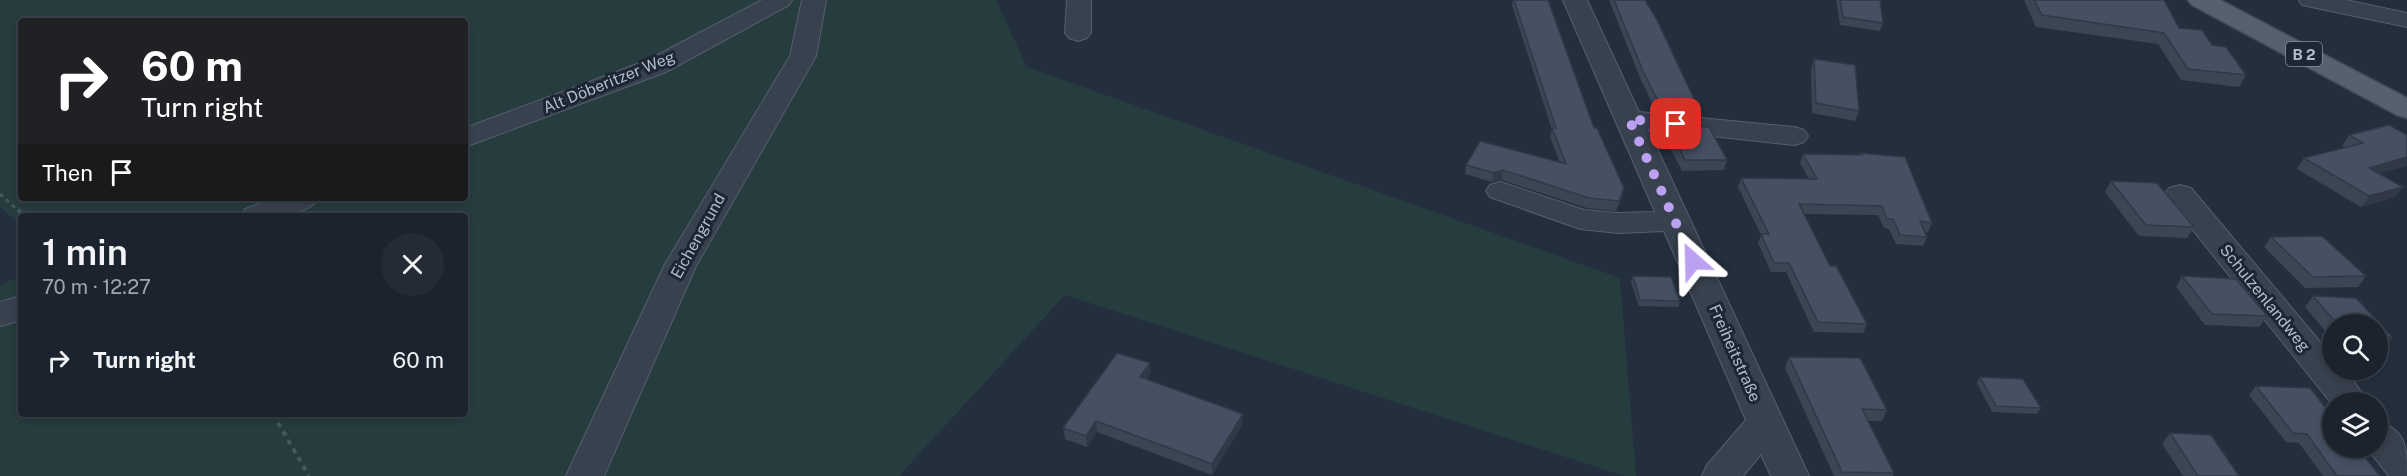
<!DOCTYPE html>
<html lang="en">
<head>
<meta charset="utf-8">
<style>
  body { margin:0; font-family:"Public Sans",sans-serif; background:#242b36; color:#f1f3f6; height:100vh; display:flex; flex-direction:column; font-size:22px; white-space:nowrap }
  * { box-sizing:border-box; margin:0 }
  p { font-size:20px; color:#a0a4aa }
  .icon { flex:none; width:33px; height:33px; fill:none; stroke:currentColor; stroke-width:2; stroke-linecap:round; stroke-linejoin:round }
  .map { position:relative; flex:1; overflow:hidden }
  .panel { position:absolute; left:18px; top:213px; width:450px; height:204px; display:flex; flex-direction:column; background:#1b232e; border-radius:6px; box-shadow:0 3px 9px #0003,0 0 0 2px #39404a }
  .panel>* { flex:none }
  .hud { position:absolute; left:18px; top:18px; width:450px; height:183px; border-radius:6px; box-shadow:0 3px 9px #0003,0 0 0 2px #39404a; background:#202124; color:#fff; overflow:hidden }
  .controls { position:absolute; left:2322px; top:314px; display:grid; gap:12px }
  .controls a { display:grid; place-items:center; width:66px; height:66px; border-radius:50%; background:#1b232e; box-shadow:0 3px 9px #0003,0 0 0 2px #39404a; font-size:30px }
  .pin { position:absolute; display:grid; place-items:center; width:51px; height:51px; color:#fff; margin:-26px; border-radius:12px; box-shadow:0 3px 9px #0006 }
  .me { position:absolute; width:66px; margin:-33px; rotate:335deg; stroke-linejoin:round; filter:drop-shadow(0 0 4px #0008) }
  .turn { display:flex; align-items:center; gap:21px; height:126px; padding:0 24px; font-size:27px }
  .turn .icon { width:78px; height:78px; stroke-width:2.5 }
  .turn b { display:block; font-size:42px; line-height:51px }
  .then { display:flex; align-items:center; height:57px; padding:0 24px; background:#0003; gap:12px; font-size:22px }
  .round { display:grid; place-items:center; flex:none; width:63px; height:63px; border-radius:32px; background:#242b36 }
  .headline { display:flex; align-items:center; justify-content:space-between; height:102px; padding:0 24px }
  h1 { font-size:36px; font-weight:600; line-height:45px }
  ul { padding:0; list-style:none }
  li { display:flex; align-items:center; gap:18px; height:90px; padding:0 24px }
  li div { flex:1 }
  li b { display:block; font-size:22px }
  li em { font-style:normal }
  .map>svg:first-child { display:block }
  .green { fill:#263c3f; fill-rule:evenodd }
  .lines { fill:none; stroke-linecap:round; stroke-linejoin:round }
  .minor-casing { stroke:#565f6c; stroke-width:2 }
  .major-casing { stroke:#414a57; stroke-width:3 }
  .path-far1 { stroke:#44595c; stroke-width:3; stroke-dasharray:4 4; stroke-linecap:butt }
  .path { stroke:#44595c; stroke-width:4; stroke-dasharray:5 5; stroke-linecap:butt }
  .minor { fill:#38414e; fill-rule:evenodd }
  .major { fill:#56606e; fill-rule:evenodd }
  .wall { fill:#3b4654 }
  .shaded-wall { fill:#303945 }
  .building { fill:#455162; stroke:#303945; stroke-width:1.5 }
  .route { stroke:#bca0f2; stroke-width:10; stroke-dasharray:0 18 }
  .labels { text-anchor:middle; dominant-baseline:central; stroke-width:6; stroke-linejoin:round; paint-order:stroke }
  .shield { fill:#1d2633; stroke:#878f9c; stroke-width:1.5 }
  .shield-label { font-size:15px; font-weight:bold; fill:#b4bcc9 }
  .street-label { font-size:16px; fill:#b4bcc9; stroke:#1d2633 }
</style>
</head>
<body>
<div class="map">
<svg width="2407" height="476" viewBox="0 0 2407 476">
  <rect width="100%" height="100%" fill="#242f3e"/>
  <path class="green" d="M 0,0 L 996,0 L 1027,67 L 1620,278 L 1636,476 L 1624,476 L 1065,295 L 899,476 L 0,476 L 0,285 L 21,276 L 21,414 L 465,414 L 465,216 L 21,216 L 21,226 L 0,207 ZM 21,21 L 465,21 L 465,198 L 21,198 Z"/>
  <g class="lines">
    <defs>
      <g id="minor">
        <path d="M 762,0 L 792,0 L 789,5 L 666,72 L 465,147 L 465,128 L 648,60 Z"/>
        <path d="M 802,0 L 826,0 L 816,56 L 696,266 L 604,476 L 566,476 L 664,266 L 790,56 Z"/>
        <path d="M 1067,0 L 1091,0 L 1091,33 L 1087,38 L 1078,41 L 1069,38 L 1065,33 Z"/>
        <path d="M 1563,0 L 1587,0 L 1639,112 L 1794,127 L 1804,130 L 1808,136 L 1804,142 L 1794,145 L 1648,129 L 1809,476 L 1771,476 L 1761,454 L 1743,476 L 1702,476 L 1707,465 L 1746,420 L 1664,231 L 1618,233 L 1580,229 L 1490,197 L 1486,191 L 1490,185 L 1501,182 L 1584,210 L 1618,213 L 1655,212 Z"/>
        <path d="M 2299,0 L 2346,0 L 2407,13 L 2407,27 L 2302,5 Z"/>
        <path d="M 2180,185 L 2191,188 L 2332,356 L 2332,369 L 2344,369 L 2369,402 L 2332,402 L 2332,404 L 2169,200 L 2165,194 L 2169,188 Z"/>
        <path d="M 276,198 L 319,198 C 304,220 264,216 241,216 L 245,209 Z"/>
        <path d="M 21,296 L 21,320 L 0,326 L 0,302 Z"/>
        <path d="M 2378,421 C 2407,431 2407,448 2407,476 L 2389,476 L 2366,447 L 2378,447 Z"/>
      </g>
      <path id="major" d="M 2188,0 L 2220,0 L 2407,98 L 2407,118 L 2397,115 L 2192,5 Z"/>
    </defs>
    <use href="#minor" class="minor-casing"/>
    <use href="#major" class="major-casing"/>
    <path class="path-far1" d="M 0,194 L 20,212"/>
    <g class="path">
      <path d="M 18,210 L 25,216"/>
      <path d="M 273,414 L 309,476"/>
    </g>
    <use href="#minor" class="minor"/>
    <use href="#major" class="major"/>
  </g>
  <g class="wall">
    <path d="M 1513,0 L 1548,0 L 1594,128 L 1624,188 L 1622,198 L 1616,211 L 1587,208 L 1502,180 L 1492,182 L 1465,174 L 1466,165 L 1560,163 L 1550,137 L 1552,130 L 1512,5 Z"/>
    <path d="M 1609,0 L 1645,0 L 1694,99 L 1694,102 L 1696,106 L 1693,115 L 1656,111 L 1641,80 Z"/>
    <path d="M 1836,0 L 1880,0 L 1883,23 L 1880,31 L 1840,25 Z"/>
    <path d="M 2024,0 L 2164,0 L 2179,28 L 2212,45 L 2246,75 L 2239,87 L 2181,80 L 2158,44 L 2036,27 Z"/>
    <path d="M 1814,59 L 1859,111 L 1855,121 L 1812,113 L 1811,69 Z"/>
    <path d="M 1670,123 L 1727,160 L 1724,170 L 1682,171 L 1670,148 L 1672,142 L 1667,133 Z"/>
    <path d="M 2349,135 L 2407,135 L 2407,166 L 2379,173 L 2395,197 L 2361,207 L 2297,169 L 2304,158 L 2346,148 L 2342,146 Z"/>
    <path d="M 1860,153 L 1932,223 L 1928,232 L 1924,231 L 1927,237 L 1923,246 L 1896,244 L 1889,229 L 1884,228 L 1878,215 L 1804,214 L 1830,266 L 1867,324 L 1863,333 L 1814,332 L 1786,272 L 1771,272 L 1758,243 L 1761,235 L 1738,187 L 1741,178 L 1809,179 L 1800,163 L 1803,154 L 1859,155 Z"/>
    <path d="M 2111,181 L 2194,227 L 2187,238 L 2139,236 L 2105,192 Z"/>
    <path d="M 2271,237 L 2366,276 L 2358,287 L 2305,288 L 2264,247 Z"/>
    <path d="M 1633,276 L 1680,301 L 1678,307 L 1639,306 L 1631,282 Z"/>
    <path d="M 2182,276 L 2267,316 L 2259,327 L 2205,325 L 2176,287 Z"/>
    <path d="M 2313,296 L 2356,298 L 2392,337 L 2384,348 L 2378,348 L 2378,324 L 2332,324 L 2332,339 L 2305,307 Z"/>
    <path d="M 1789,357 L 1887,410 L 1882,421 L 1868,421 L 1894,473 L 1893,476 L 1834,476 L 1785,368 Z"/>
    <path d="M 1150,374 L 1146,380 L 1242,425 L 1212,475 L 1097,432 L 1087,447 L 1065,439 L 1063,428 Z"/>
    <path d="M 1980,377 L 2041,408 L 2037,414 L 1992,412 L 1977,383 Z"/>
    <path d="M 2256,386 L 2380,476 L 2323,476 L 2299,443 L 2286,442 L 2249,395 Z"/>
    <path d="M 2170,433 L 2239,476 L 2183,476 L 2162,444 Z"/>
  </g>
  <g class="shaded-wall">
    <path d="M 2407,157 L 2407,166 L 2362,178 L 2369,168 Z"/>
    <path d="M 1503,170 L 1502,180 L 1492,182 L 1494,173 Z"/>
    <path d="M 2403,187 L 2395,197 L 2361,207 L 2369,196 Z"/>
    <path d="M 1624,188 L 1622,198 L 1616,211 L 1619,201 Z"/>
    <path d="M 1150,363 L 1150,374 L 1141,388 L 1140,377 Z"/>
    <path d="M 1243,414 L 1242,425 L 1212,475 L 1212,464 Z"/>
    <path d="M 1096,421 L 1097,432 L 1087,447 L 1086,436 Z"/>
  </g>
  <g class="building">
    <path d="M 1514,0 L 1548,0 L 1594,128 L 1597,128 L 1624,188 L 1619,201 L 1589,198 L 1503,170 L 1494,173 L 1466,165 L 1480,141 L 1566,164 L 1552,128 L 1556,128 Z"/>
    <path d="M 1614,0 L 1645,0 L 1657,20 L 1694,99 L 1692,99 L 1696,106 L 1659,103 L 1643,71 Z"/>
    <path d="M 1840,0 L 1880,0 L 1883,23 L 1843,17 Z"/>
    <path d="M 2034,0 L 2164,0 L 2179,28 L 2202,30 L 2212,45 L 2226,47 L 2246,75 L 2188,69 L 2164,33 L 2042,15 Z"/>
    <path d="M 1814,59 L 1855,65 L 1859,111 L 1816,103 Z"/>
    <path d="M 1670,123 L 1709,127 L 1727,160 L 1685,160 L 1673,137 L 1677,137 Z"/>
    <path d="M 2389,125 L 2407,135 L 2407,157 L 2369,168 L 2403,187 L 2369,196 L 2304,158 L 2363,143 L 2349,135 Z"/>
    <path d="M 1860,153 L 1905,157 L 1932,223 L 1920,221 L 1927,237 L 1900,235 L 1893,219 L 1887,219 L 1882,206 L 1799,204 L 1830,266 L 1836,266 L 1867,324 L 1818,322 L 1789,263 L 1774,263 L 1761,234 L 1769,234 L 1741,178 L 1817,179 L 1803,154 L 1862,155 Z"/>
    <path d="M 2111,181 L 2157,183 L 2194,227 L 2146,225 Z"/>
    <path d="M 2322,236 L 2366,276 L 2313,277 L 2271,237 Z"/>
    <path d="M 1633,276 L 1671,277 L 1680,301 L 1640,300 Z"/>
    <path d="M 2182,276 L 2236,279 L 2267,316 L 2212,314 Z"/>
    <path d="M 2313,296 L 2356,298 L 2392,337 L 2378,336 L 2378,324 L 2337,324 Z"/>
    <path d="M 1117,353 L 1150,363 L 1140,377 L 1243,414 L 1212,464 L 1096,421 L 1086,436 L 1063,428 Z"/>
    <path d="M 1789,357 L 1860,358 L 1887,410 L 1862,409 L 1894,473 L 1842,472 Z"/>
    <path d="M 1980,377 L 2023,379 L 2041,408 L 1996,406 Z"/>
    <path d="M 2256,386 L 2310,388 L 2332,416 L 2332,447 L 2357,447 L 2380,476 L 2337,476 L 2307,434 L 2293,433 Z"/>
    <path d="M 2170,433 L 2211,435 L 2239,476 L 2198,476 Z"/>
  </g>
  <g class="lines">
    <path class="route" d="M 1676,124 L 1629,119 L 1693,261"/>
  </g>
  <g class="labels">
    <rect class="shield" x="2286" y="42" width="36" height="24" rx="4.5"/>
    <g class="shield-label">
      <text x="2304" y="54">B 2</text>
    </g>
    <g class="street-label">
      <text transform="translate(609 82) rotate(-22)">Alt Döberitzer Weg</text>
      <text transform="translate(698 236) rotate(-61)">Eichengrund</text>
      <text transform="translate(2265 298) rotate(51)">Schulzenlandweg</text>
      <text transform="translate(1735 353) rotate(66)">Freiheitstraße</text>
    </g>
  </g>
</svg>
<div class="controls">
<a><svg class="icon" aria-label="search" viewBox="0 0 24 24"><circle cx="10" cy="10" r="6"/><path d="M15 15l6 6"/></svg></a>
<a><svg class="icon" aria-label="layers" viewBox="0 0 24 24"><path d="M12 4l9 5-9 5-9-5zM3 14l9 5 9-5"/></svg></a>
</div>
<div class="pin" style="left:1676px;top:124px;background:#d93025"><svg class="icon" aria-label="arrive" viewBox="0 0 24 24"><path d="M6 21V4h12l-3 4 3 4H6"/></svg></div>
<svg class="me" style="left:1693px;top:261px" viewBox="-20 -20 40 40"><path d="M0-17L14 15 0 8-14 15z" fill="#bca0f2" stroke="#fff" stroke-width="4"/></svg>
<div class="hud">
<div class="turn"><svg class="icon" aria-label="right" viewBox="0 0 24 24"><path d="M7 20v-9h11M14 6l5 5-5 5"/></svg><div><b>60 m</b>Turn right</div></div>
<div class="then">Then<svg class="icon" aria-label="arrive" viewBox="0 0 24 24"><path d="M6 21V4h12l-3 4 3 4H6"/></svg></div>
</div>
<section class="panel">
<div class="headline"><div><h1>1 min</h1><p>70 m · 12:27</p></div><a class="round"><svg class="icon" aria-label="close" viewBox="0 0 24 24"><path d="M6 6l12 12M18 6L6 18"/></svg></a></div>
<ul>
<li><svg class="icon" aria-label="right" viewBox="0 0 24 24"><path d="M7 20v-9h11M14 6l5 5-5 5"/></svg><div><b>Turn right</b></div><em>60 m</em></li>
</ul>
</section>
</div>
</body>
</html>
